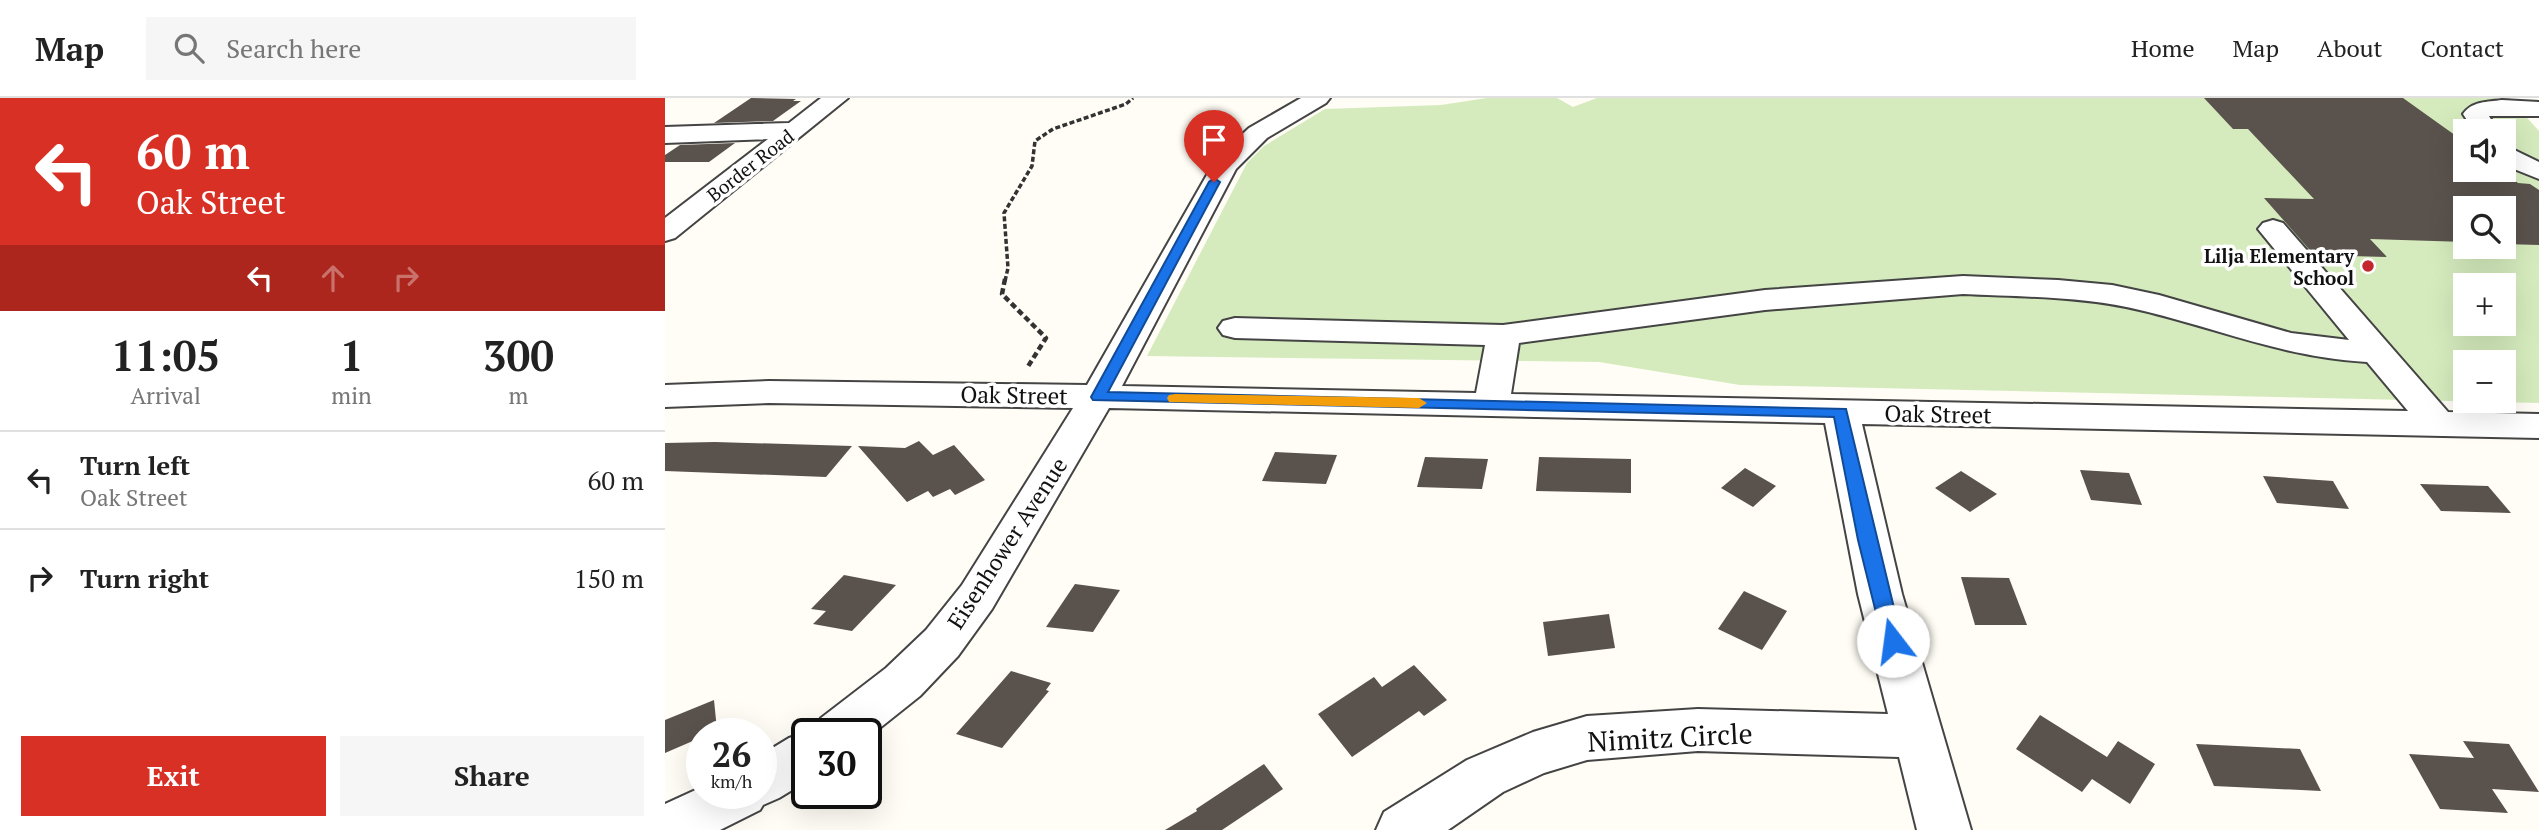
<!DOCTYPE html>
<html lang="en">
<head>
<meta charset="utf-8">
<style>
  body { margin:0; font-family:"PT Serif",serif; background:#f6f6f6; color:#222; height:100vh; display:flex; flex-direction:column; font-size:26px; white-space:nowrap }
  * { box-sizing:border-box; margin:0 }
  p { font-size:23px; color:#767676 }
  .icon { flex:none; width:38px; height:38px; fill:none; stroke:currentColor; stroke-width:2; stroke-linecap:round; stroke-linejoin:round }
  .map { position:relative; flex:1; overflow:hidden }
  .panel { display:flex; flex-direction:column; background:#fff; width:665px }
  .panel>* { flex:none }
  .top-card { background:#d93025; color:#fff; overflow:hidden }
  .buttons { position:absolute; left:1788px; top:21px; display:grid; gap:14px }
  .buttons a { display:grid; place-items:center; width:63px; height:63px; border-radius:0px; background:#fff; box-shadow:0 7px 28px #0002; font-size:35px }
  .speed { position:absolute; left:21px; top:620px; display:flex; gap:14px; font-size:35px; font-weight:700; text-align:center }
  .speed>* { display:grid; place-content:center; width:91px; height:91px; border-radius:50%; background:#fff; box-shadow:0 7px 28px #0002; line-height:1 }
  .speed small { font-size:18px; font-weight:400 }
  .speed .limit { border:4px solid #111; border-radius:10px; background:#fff; color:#111 }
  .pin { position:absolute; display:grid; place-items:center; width:60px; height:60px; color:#fff; margin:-72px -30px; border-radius:50% 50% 50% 0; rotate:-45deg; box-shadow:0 0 7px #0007 }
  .pin .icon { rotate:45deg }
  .me { position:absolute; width:77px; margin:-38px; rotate:345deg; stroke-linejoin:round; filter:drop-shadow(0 0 5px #0008) }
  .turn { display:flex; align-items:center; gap:24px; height:147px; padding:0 21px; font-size:32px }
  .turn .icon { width:91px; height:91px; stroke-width:2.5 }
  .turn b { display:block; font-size:49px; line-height:60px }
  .lanes { display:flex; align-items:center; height:66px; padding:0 21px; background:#0003; justify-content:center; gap:35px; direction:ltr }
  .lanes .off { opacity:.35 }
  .eta { display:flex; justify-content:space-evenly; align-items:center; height:119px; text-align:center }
  .eta b { font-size:42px; font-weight:600; line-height:49px }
  .button { display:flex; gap:14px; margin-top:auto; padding:14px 21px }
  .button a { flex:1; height:80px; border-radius:0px; background:#d93025; color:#fff; font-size:28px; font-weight:600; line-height:80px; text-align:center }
  .button a+a { background:#f6f6f6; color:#222 }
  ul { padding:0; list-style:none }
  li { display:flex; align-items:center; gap:21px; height:98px; padding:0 21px; border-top:2px solid #e0e0e0 }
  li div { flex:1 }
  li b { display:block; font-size:26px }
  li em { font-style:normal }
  header { display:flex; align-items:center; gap:42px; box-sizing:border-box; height:98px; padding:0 35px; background:#fff; border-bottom:2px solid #e0e0e0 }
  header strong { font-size:33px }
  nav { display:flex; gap:38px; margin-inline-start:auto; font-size:24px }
  .search { width:490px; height:63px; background:#f6f6f6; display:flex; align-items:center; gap:18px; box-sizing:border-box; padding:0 24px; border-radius:0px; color:#767676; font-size:26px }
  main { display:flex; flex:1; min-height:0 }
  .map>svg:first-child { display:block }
  .green { fill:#d5ebbd; fill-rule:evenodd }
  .building { fill:#5a524d }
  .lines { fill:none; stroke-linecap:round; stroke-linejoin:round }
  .minor-casing { stroke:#444; stroke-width:4 }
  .path-far1 { stroke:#333; stroke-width:3.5; stroke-dasharray:5 2.5; stroke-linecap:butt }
  .path { stroke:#333; stroke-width:4.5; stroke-dasharray:6 3.5; stroke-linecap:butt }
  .minor { fill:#fff; fill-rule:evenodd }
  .route { fill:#1a73e8; stroke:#114b97; stroke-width:2 }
  .slow { fill:#f59e0b }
  .poi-dot { fill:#c4262e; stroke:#fff; stroke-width:2.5 }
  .labels { text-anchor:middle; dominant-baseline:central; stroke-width:7; stroke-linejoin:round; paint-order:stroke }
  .far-street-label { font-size:19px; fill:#111; stroke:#fff }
  .far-poi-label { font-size:19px; font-weight:bold; fill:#111; stroke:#fff; text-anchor:end }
  .street-label { font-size:23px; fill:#111; stroke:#fff }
  .near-street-label { font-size:28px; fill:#111; stroke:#fff }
</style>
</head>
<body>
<header>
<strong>Map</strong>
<div class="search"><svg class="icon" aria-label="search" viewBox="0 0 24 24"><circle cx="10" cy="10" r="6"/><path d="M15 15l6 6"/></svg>Search here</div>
<nav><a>Home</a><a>Map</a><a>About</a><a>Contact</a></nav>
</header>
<main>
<section class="panel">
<div class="top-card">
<div class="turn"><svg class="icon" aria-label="left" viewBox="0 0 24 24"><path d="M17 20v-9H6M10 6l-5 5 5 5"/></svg><div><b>60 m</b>Oak Street</div></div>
<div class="lanes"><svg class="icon" aria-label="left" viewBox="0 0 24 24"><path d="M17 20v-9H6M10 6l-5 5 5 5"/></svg><svg class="icon off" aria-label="ahead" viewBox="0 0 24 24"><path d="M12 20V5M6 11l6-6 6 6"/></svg><svg class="icon off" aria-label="right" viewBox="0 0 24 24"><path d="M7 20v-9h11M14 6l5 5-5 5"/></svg></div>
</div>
<div class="eta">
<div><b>11:05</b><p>Arrival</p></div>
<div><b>1</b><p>min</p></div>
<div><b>300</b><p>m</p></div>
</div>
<ul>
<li><svg class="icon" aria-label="left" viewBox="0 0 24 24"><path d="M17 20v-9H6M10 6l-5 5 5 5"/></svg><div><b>Turn left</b><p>Oak Street</p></div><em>60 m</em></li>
<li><svg class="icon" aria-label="right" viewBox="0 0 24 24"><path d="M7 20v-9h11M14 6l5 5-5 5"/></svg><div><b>Turn right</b></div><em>150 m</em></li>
</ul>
<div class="button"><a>Exit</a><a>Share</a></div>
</section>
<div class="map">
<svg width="1874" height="732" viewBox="0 0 1874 732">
  <rect width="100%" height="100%" fill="#fffdf5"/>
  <path class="green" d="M 822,0 L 892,0 L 908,9 L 932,0 L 1844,0 L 1874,33 L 1874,305 L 1075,287 L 934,264 L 482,258 L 582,65 L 599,48 L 660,11 L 776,7 ZM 1801,33 L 1839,33 L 1839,72 L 1801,72 ZM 1801,110 L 1839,110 L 1839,149 L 1801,149 ZM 1801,187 L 1839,187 L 1839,226 L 1801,226 ZM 1801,264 L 1839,264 L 1839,303 L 1801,303 Z"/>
  <g class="building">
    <path d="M 86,0 L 131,1 L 128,3 L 136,3 L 108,23 L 49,25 Z"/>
    <path d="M 1539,0 L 1738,0 L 1801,45 L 1801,72 L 1824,72 L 1832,78 L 1845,79 L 1853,85 L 1865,86 L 1874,92 L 1874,147 L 1839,146 L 1839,110 L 1801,110 L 1801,144 L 1705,141 L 1722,159 L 1649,157 L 1599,100 L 1649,101 L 1583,31 L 1568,31 Z"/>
    <path d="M 70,45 L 44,64 L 0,64 L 0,57 L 15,47 Z"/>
    <path d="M 254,343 L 268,357 L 289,347 L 320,382 L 290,397 L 285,391 L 268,399 L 263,393 L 242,404 L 193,348 L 240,350 Z"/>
    <path d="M 50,344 L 187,348 L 161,379 L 0,373 L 0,345 Z"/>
    <path d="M 610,354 L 672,357 L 661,386 L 597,383 Z"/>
    <path d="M 760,359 L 823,361 L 817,391 L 752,389 Z"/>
    <path d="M 874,359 L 966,361 L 966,395 L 871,393 Z"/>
    <path d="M 1080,370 L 1111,388 L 1088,409 L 1056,390 Z"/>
    <path d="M 1415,372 L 1464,375 L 1477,407 L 1426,402 Z"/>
    <path d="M 1296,373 L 1332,396 L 1305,414 L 1270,390 Z"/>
    <path d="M 1598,378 L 1668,383 L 1684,411 L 1612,405 Z"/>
    <path d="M 1755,386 L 1823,388 L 1846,415 L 1776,413 Z"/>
    <path d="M 179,477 L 231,487 L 187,533 L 148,526 L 161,513 L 146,511 Z"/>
    <path d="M 1296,479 L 1344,480 L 1362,527 L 1310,527 Z"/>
    <path d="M 410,486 L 455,492 L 428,534 L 381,529 Z"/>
    <path d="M 1079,493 L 1122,513 L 1097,552 L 1053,531 Z"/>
    <path d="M 944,516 L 950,550 L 883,558 L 878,524 Z"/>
    <path d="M 749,567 L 782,602 L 759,618 L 754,613 L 687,659 L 653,616 L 709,579 L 717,589 Z"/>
    <path d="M 346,573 L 386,585 L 381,592 L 384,593 L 337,650 L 291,636 Z"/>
    <path d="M 49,602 L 52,632 L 37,635 L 37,639 L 0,655 L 0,622 Z"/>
    <path d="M 1375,617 L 1442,659 L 1453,643 L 1490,666 L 1465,706 L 1427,681 L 1417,694 L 1351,651 Z"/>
    <path d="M 1798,643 L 1844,646 L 1874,694 L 1827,691 L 1843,715 L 1775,711 L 1744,656 L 1809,660 Z"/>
    <path d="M 1531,646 L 1635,651 L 1656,693 L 1549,688 Z"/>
    <path d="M 599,666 L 618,691 L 557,732 L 500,732 L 532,713 L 531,711 Z"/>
  </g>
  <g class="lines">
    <defs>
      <g id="minor">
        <path d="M 156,0 L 183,0 L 10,140 L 0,143 L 0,120 L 103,41 L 0,45 L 0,29 L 124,25 Z"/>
        <path d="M 636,0 L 665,0 L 661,5 L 602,40 L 571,71 L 457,288 L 811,295 L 820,247 L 570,240 L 558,237 L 553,230 L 558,223 L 570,220 L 838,227 L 1100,192 L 1298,178 L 1393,182 L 1447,187 L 1494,197 L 1626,235 L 1684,242 L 1593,131 L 1598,125 L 1608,122 L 1618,125 L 1783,314 L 1874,316 L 1874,340 L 1197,326 L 1237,496 L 1306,732 L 1252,732 L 1234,659 L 1033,653 L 922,662 L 879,675 L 838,694 L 783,732 L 711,732 L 719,714 L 802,662 L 868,634 L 922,618 L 1033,611 L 1223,616 L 1193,496 L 1160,325 L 444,310 L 327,511 L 293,558 L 255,598 L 201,641 L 201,635 L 148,635 L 156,620 L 221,570 L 261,532 L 297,487 L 408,310 L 104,305 L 0,309 L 0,287 L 104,283 L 422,287 L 551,61 L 584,30 ZM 1298,196 C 1358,199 1420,198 1479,213 C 1557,232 1619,259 1702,264 L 1743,313 L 846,296 L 854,245 L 1100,212 Z"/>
        <path d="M 1837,2 L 1874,4 L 1874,18 L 1824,18 L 1833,33 L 1809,33 L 1798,16 C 1807,3 1822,4 1837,2 Z"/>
        <path d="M 1839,47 L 1874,64 L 1874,81 L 1839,67 Z"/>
        <path d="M 142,634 L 146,635 L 142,635 L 142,683 L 114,700 L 98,707 L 95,712 L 55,732 L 0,732 L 0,706 L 37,689 L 37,695 L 96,695 L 96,657 L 124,640 Z"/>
      </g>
    </defs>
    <use href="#minor" class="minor-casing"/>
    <path class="path-far1" d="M 340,183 L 343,170 L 339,115 L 367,68 L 370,43 L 388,31 L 461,6 L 468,0"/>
    <path class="path" d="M 340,181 L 337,196 L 381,240 L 362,270"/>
    <use href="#minor" class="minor"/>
  </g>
  <path class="route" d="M 549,80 L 555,84 L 443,294 L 1181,311 L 1237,543 L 1234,549 L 1228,551 L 1221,549 L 1218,543 L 1193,442 L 1169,319 L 428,302 L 426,299 L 544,84 Z"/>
  <path class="slow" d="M 510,296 L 754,300 L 762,305 L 754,310 L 504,304 L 502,300 L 504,297 Z"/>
  <circle class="poi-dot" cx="1703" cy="168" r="7"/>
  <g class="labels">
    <g class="far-street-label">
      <text transform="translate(85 67) rotate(-38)">Border Road</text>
    </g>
    <g class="far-poi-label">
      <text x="1689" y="157">Lilja Elementary<tspan x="1689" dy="22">School</tspan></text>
    </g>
    <g class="street-label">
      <text transform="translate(349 297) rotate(1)">Oak Street</text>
      <text transform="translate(1273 316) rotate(1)">Oak Street</text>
      <text transform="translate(342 445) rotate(-57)">Eisenhower Avenue</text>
    </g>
    <g class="near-street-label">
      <text transform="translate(1005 639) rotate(-3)">Nimitz Circle</text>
    </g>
  </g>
</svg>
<div class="buttons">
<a><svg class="icon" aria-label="sound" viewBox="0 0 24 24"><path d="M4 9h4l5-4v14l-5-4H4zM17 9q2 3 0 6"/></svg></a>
<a><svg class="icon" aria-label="search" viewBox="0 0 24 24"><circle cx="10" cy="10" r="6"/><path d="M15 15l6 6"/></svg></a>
<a>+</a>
<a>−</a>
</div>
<div class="speed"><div>26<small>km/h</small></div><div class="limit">30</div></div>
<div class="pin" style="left:549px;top:84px;background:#d93025"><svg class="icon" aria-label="arrive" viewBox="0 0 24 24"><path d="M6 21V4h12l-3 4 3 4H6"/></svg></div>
<svg class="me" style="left:1228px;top:543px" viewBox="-20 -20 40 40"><circle r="19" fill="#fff"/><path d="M0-13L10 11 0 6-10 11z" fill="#1a73e8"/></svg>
</div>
</main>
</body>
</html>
